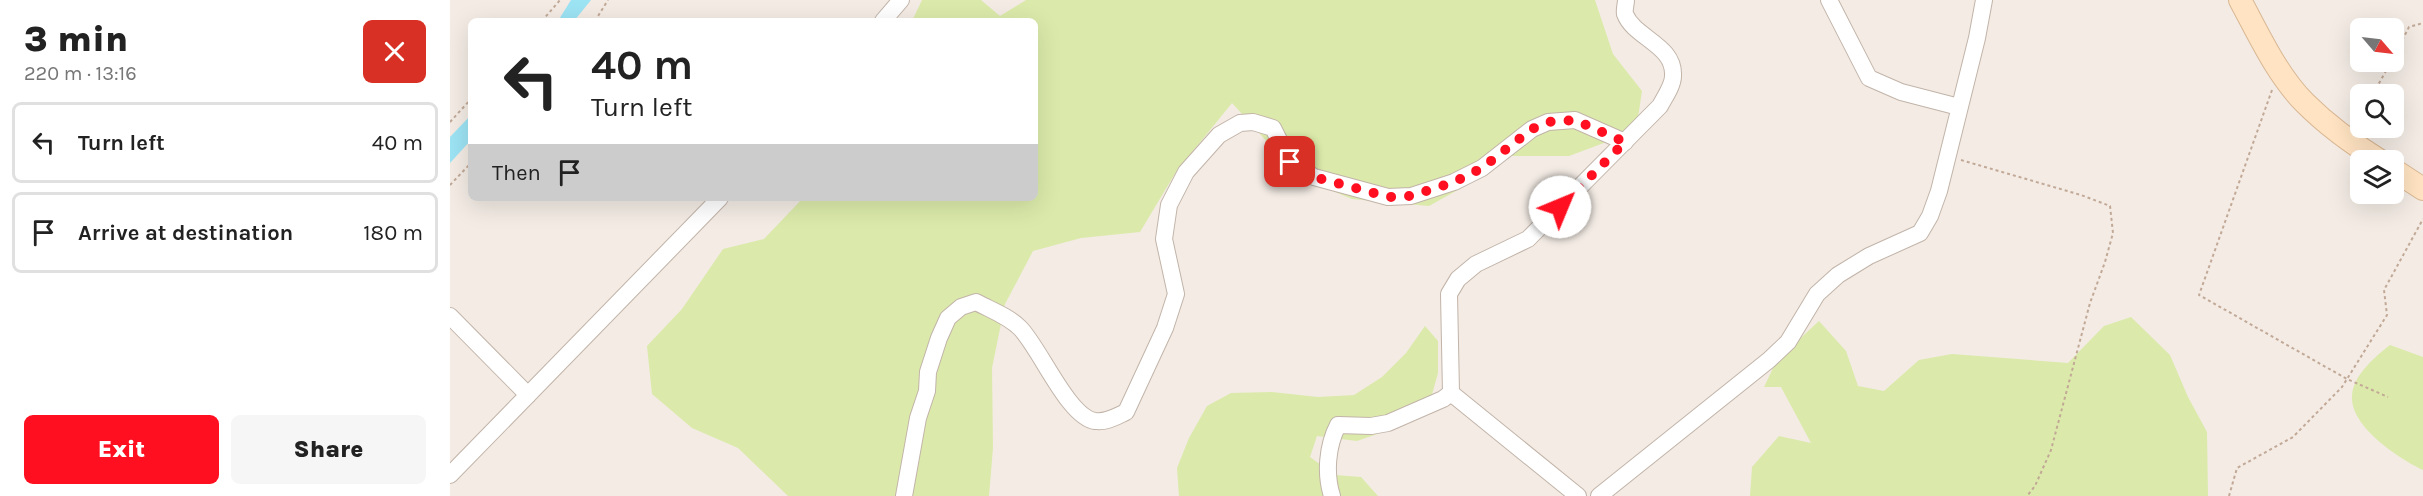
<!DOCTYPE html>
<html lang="en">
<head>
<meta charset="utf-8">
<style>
  body { margin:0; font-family:Karla,sans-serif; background:#f6f6f6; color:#222; height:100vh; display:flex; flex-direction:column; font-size:22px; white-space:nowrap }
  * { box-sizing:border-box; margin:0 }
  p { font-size:20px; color:#767676 }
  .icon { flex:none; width:33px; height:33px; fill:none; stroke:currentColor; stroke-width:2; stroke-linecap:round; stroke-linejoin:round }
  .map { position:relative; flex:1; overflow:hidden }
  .side { display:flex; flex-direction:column; background:#fff; width:450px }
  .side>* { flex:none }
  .guide { position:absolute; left:18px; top:18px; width:570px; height:183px; border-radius:9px; box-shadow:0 6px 24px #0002; background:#fff; color:#222; overflow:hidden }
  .needle { width:39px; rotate:118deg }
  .fabs { position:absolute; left:1900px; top:18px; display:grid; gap:12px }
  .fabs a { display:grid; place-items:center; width:54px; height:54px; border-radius:9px; background:#fff; box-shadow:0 6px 24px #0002; font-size:30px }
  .pin { position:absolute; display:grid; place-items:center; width:51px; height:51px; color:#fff; margin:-26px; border-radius:12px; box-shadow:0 3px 9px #0006 }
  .me { position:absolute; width:66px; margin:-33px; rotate:45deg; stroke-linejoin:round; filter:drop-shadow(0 0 4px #0008) }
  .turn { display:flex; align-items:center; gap:21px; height:126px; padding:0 24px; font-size:27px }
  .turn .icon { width:78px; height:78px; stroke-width:2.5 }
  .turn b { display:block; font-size:42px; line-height:51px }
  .then { display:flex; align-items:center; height:57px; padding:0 24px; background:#0003; gap:12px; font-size:22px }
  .round { display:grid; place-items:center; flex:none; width:63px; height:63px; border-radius:9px; background:#f6f6f6 }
  .head { display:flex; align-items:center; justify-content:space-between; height:102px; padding:0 24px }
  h1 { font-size:36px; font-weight:800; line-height:45px }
  .cta { display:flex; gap:12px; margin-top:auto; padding:12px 24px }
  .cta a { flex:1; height:69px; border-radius:9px; background:#ff0f20; color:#fff; font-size:24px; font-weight:800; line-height:69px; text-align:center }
  .cta a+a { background:#f6f6f6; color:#222 }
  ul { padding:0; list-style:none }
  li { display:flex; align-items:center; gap:18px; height:81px; margin:0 12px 9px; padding:0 12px; border:3px solid #e0e0e0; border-radius:9px }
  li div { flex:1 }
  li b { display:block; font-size:22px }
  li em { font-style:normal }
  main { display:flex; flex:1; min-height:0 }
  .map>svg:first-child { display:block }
  .green { fill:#dbeaaa }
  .water { fill:#9ce3f4 }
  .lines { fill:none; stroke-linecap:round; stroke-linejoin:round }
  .minor-casing { stroke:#c2b4a9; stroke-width:18 }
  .secondary-casing { stroke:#d9b793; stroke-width:24 }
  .path { stroke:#c2a997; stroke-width:2; stroke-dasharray:3 3; stroke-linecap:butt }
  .minor { stroke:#fff; stroke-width:16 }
  .secondary { stroke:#ffe3c2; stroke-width:22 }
  .route { stroke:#ff0f20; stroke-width:10; stroke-dasharray:0 18 }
</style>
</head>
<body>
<main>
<section class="side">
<div class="head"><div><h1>3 min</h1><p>220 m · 13:16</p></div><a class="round" style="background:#d93025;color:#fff"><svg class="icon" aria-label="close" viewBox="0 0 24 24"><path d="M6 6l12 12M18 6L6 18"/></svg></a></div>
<ul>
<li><svg class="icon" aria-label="left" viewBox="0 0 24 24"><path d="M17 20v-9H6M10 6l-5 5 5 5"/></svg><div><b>Turn left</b></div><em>40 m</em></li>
<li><svg class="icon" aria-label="arrive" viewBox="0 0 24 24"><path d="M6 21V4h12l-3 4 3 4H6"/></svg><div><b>Arrive at destination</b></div><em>180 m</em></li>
</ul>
<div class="cta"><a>Exit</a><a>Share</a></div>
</section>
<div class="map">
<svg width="1973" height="496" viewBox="0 0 1973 496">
  <rect width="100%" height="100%" fill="#f3ebe4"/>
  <g class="green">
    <path d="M 472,0 L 531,0 L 550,16 L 576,0 L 1145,0 L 1163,54 L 1192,91 L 1186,131 L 1119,156 L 1059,156 L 1031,177 L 979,206 L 902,199 L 849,177 L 782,103 L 726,172 L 690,232 L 631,238 L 583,251 L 555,304 L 542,368 L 543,448 L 539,496 L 338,496 L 288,448 L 242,428 L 202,394 L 197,346 L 232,309 L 273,249 L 314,239 L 353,198 L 585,198 L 585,21 L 462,21 Z"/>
    <path d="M 1681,317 L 1720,355 L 1738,397 L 1757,432 L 1758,496 L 1300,496 L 1302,467 L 1329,436 L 1361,443 L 1331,387 L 1314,387 L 1327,360 L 1369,321 L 1396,351 L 1408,386 L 1434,391 L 1469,360 L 1502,354 L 1618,363 L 1654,326 Z"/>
    <path d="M 975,326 L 988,341 L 988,373 L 978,409 L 956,424 L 907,441 L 867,436 L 860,457 L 885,475 L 911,477 L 928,496 L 729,496 L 727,468 L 739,438 L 757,406 L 781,393 L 822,392 L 868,397 L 904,395 L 932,377 L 956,353 Z"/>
    <path d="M 1940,345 L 1973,357 L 1973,470 C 1950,459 1900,427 1902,396 C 1903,375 1925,357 1940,345 Z"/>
  </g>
  <g class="water">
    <path d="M 121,0 L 141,0 L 124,21 L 108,21 Z"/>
    <path d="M 21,115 L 21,140 L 0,163 L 0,137 Z"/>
  </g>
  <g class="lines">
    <defs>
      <g id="minor">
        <path d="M 1379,0 L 1419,78 L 1451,92 L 1509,107"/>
        <path d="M 433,21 L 451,0"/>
        <path d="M 0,316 L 78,395"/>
        <path d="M 1001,393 L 999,294 L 1008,279 L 1026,264 L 1078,239 L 1210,106 C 1214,98 1223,86 1223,76 C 1225,45 1184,38 1175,14 C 1174,10 1176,4 1176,0"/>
        <path d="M 1001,393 L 1128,496"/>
        <path d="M 0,475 L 270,198"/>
        <path d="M 454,496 L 468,418 L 477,391 L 478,372 L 489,338 L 498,318 L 511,307 L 526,302 C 541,310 558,316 570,328 C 590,348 618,417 645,421 C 656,423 667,416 676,412 L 715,328 L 726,294 L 714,239 L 719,205 L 736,172 L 769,135 L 790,123 L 803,122 L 823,128 L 840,162 L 864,177 L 938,197 L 961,196 L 1004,182 L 1032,168 L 1082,129 L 1098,122 L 1125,120 L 1175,142"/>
        <path d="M 882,496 C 875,474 877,446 888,425 L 921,426 L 938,423 L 993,399 L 1001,393"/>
        <path d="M 1149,496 L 1319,360 L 1338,342 L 1367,294 L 1388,275 L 1419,256 L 1470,233 L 1480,216 L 1489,191 L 1527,38 L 1534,0"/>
      </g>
      <g id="secondary">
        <path d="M 1790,0 C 1809,35 1827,75 1855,103 C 1877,125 1903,144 1929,160"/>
        <path d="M 1944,170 L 1973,189"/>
      </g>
    </defs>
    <use href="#minor" class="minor-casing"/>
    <use href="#secondary" class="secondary-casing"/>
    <g class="path">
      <path d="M 92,21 L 110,0"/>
      <path d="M 145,21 L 158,0"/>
      <path d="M 1944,56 L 1959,27 L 1973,23"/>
      <path d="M 1822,90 L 1749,295 L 1897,379 L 1938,397"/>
      <path d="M 1923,94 L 1941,62"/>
      <path d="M 0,122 L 21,99"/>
      <path d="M 1511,160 L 1631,195 L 1660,206 L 1663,233 L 1655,262 L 1640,303 L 1601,450 L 1585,486 L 1577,496"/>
      <path d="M 0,185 L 21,163"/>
      <path d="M 1779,496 L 1787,468 L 1843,437 L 1892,387 L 1937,315 L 1934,290 L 1973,219"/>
    </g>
    <use href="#minor" class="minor"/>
    <use href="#secondary" class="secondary"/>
  </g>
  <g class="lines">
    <path class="route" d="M 840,162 L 864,177 L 939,197 L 961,196 L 1004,182 L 1032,168 L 1082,129 L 1098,122 L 1125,120 L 1175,142 L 1110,207"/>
  </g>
</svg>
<div class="fabs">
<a><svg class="needle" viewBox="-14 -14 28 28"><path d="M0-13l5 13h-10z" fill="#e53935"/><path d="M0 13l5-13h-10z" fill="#767676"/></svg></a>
<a><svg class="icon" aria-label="search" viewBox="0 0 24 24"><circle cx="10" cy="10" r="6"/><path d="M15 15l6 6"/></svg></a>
<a><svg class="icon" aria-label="layers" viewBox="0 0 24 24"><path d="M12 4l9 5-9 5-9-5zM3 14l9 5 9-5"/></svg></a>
</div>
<div class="pin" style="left:840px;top:162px;background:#d93025"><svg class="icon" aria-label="arrive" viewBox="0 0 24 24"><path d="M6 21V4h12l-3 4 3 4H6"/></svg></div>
<svg class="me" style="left:1110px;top:207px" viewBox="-20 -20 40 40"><circle r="19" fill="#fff"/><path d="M0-13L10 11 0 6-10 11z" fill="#ff0f20"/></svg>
<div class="guide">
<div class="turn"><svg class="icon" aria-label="left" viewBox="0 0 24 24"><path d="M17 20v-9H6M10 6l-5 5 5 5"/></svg><div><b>40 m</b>Turn left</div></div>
<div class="then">Then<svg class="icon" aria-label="arrive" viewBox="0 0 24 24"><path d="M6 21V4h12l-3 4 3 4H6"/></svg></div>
</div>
</div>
</main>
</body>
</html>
